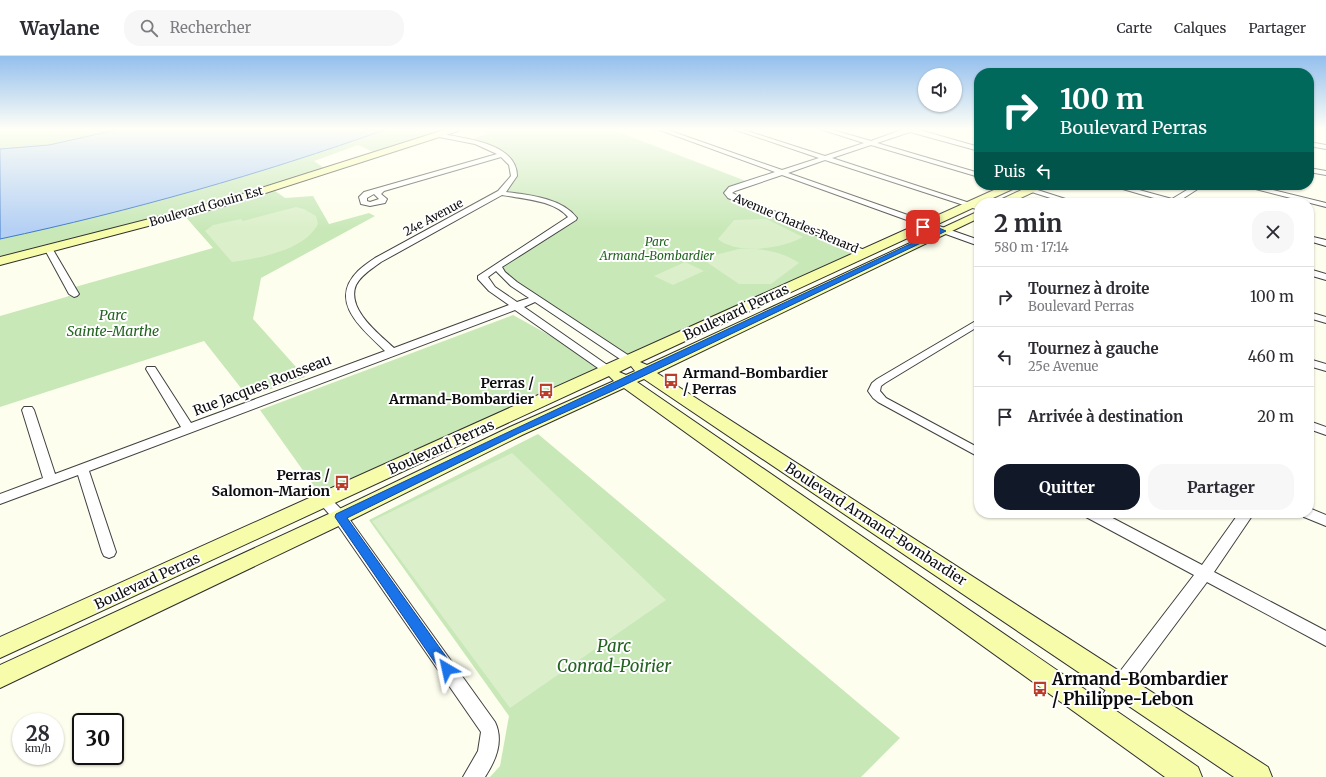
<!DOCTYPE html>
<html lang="fr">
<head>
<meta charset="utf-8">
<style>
  body { margin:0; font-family:Merriweather,serif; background:#f7f7f7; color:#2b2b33; height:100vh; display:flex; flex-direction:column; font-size:15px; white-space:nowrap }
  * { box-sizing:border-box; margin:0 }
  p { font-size:13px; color:#7c7c81 }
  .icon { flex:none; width:22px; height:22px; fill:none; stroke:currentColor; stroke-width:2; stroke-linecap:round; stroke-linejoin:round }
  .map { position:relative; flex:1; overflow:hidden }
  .sheet { position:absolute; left:974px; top:142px; width:340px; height:320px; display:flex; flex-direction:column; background:#fff; border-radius:16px; box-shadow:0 1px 3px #0004 }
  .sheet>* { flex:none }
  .banner { position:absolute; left:974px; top:12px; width:340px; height:122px; border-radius:16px; box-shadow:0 1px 3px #0004; background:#00695c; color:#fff; overflow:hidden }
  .controls { position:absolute; left:918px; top:12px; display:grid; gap:8px }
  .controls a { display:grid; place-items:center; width:44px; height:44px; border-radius:50%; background:#fff; box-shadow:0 1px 3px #0004; font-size:20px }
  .speed { position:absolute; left:12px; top:657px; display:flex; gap:8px; font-size:20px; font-weight:700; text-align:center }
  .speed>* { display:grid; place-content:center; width:52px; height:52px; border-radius:50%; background:#fff; box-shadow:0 1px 3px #0004; line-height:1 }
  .speed small { font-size:10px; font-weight:400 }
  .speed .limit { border:2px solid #111; border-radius:6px; background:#fff; color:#111 }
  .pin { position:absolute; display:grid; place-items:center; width:34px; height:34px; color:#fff; margin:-17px; border-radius:8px; box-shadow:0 2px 6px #0006 }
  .me { position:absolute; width:44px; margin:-22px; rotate:324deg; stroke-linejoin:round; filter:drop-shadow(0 0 3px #0008) }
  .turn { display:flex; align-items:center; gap:14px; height:84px; padding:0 20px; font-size:18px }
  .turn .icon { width:52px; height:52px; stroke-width:2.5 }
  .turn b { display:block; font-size:28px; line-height:34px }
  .then { display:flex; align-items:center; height:38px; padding:0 20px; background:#0003; gap:8px; font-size:15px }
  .round { display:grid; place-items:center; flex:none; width:42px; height:42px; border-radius:16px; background:#f7f7f7 }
  .overview { display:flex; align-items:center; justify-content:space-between; height:68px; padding:0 20px }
  h1 { font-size:24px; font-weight:700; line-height:30px }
  .action { display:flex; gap:8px; margin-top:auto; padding:8px 20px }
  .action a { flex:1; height:46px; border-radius:16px; background:#111827; color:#fff; font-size:16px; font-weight:700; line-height:46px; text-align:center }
  .action a+a { background:#f7f7f7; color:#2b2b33 }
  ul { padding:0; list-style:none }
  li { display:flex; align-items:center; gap:12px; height:60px; padding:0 20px; border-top:1px solid #e1e1e2 }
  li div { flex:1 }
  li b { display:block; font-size:15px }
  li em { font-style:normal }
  header { display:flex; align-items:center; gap:24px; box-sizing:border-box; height:56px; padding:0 20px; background:#fff; border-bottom:1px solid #e1e1e2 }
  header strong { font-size:19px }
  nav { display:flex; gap:22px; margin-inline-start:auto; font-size:14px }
  .search { width:280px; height:36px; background:#f7f7f7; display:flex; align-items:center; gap:10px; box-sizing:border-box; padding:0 14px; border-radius:16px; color:#7c7c81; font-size:15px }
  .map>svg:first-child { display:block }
  .green { fill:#c8e8b8 }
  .pitch { fill:#dbefca }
  .water { fill:#b4d0f4; stroke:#3d78c9 }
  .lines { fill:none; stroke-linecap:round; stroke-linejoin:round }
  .street-casing { stroke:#404040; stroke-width:2 }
  .secondary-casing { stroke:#2f2f2f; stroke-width:2 }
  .street { fill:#fff; fill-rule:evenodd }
  .secondary { fill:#f7fcab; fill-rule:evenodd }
  .route { fill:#1a73e8; stroke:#114b97 }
  .labels { text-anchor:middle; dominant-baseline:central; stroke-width:4; stroke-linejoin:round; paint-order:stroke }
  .far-street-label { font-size:12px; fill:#0d0d0d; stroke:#fff }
  .far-park-label { font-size:12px; font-style:italic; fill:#21631f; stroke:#fff }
  .street-label { font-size:14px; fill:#0d0d0d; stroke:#fff }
  .park-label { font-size:14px; font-style:italic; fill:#21631f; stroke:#fff }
  .poi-label { font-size:14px; font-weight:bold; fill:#0d0d0d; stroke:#fff; text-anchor:end }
  .near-park-label { font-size:17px; font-style:italic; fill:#21631f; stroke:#fff }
  .near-poi-label { font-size:17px; font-weight:bold; fill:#0d0d0d; stroke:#fff; text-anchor:start }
</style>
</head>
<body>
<header>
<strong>Waylane</strong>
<div class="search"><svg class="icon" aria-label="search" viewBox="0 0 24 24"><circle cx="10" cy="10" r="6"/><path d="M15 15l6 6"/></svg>Rechercher</div>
<nav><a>Carte</a><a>Calques</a><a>Partager</a></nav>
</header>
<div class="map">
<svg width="1326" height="721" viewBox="0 0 1326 721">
  <rect width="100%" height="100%" fill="#fefeee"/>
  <g class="green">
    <path d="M 0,73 L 120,73 L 0,105 Z"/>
    <path d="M 387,73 L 455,73 L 378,98 L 358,89 L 314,105 L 327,114 L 271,132 L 285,142 L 313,140 L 329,168 L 369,157 L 375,160 L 261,222 L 253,263 L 305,321 L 248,341 L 204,285 L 0,351 L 0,260 L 66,241 L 74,238 L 75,231 L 213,192 L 183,158 L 0,204 L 0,183 C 131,155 261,118 387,73 Z"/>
    <path d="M 475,73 L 611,73 L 751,127 L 728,137 L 865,196 L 630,305 L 535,243 L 498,211 L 572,162 L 551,148 L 501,137 L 512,124 L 513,109 L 504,98 L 468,85 L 488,77 Z"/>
    <path d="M 513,259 L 594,304 L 609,315 L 324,444 L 260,354 Z"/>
    <path d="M 538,378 L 900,682 L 861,721 L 490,721 L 500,710 L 509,660 L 369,464 Z"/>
  </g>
  <g class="pitch">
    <path d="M 296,151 L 304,153 L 316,160 L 318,168 C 304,195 259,202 232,206 L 205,175 L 213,169 L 241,163 L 243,165 Z"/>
    <path d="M 766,163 L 803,181 C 783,193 736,199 718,183 L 734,164 Z"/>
    <path d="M 739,193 C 760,192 781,195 799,207 L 771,228 L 739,228 L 705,205 L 715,199 Z"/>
    <path d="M 685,206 L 704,215 L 673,229 L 654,220 Z"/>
    <path d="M 512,397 L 666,544 L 510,652 L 372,465 Z"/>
  </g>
  <path class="water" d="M 120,73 L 387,73 C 261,118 131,155 0,183 L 0,93 L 49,89 Z"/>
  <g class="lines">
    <defs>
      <g id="street">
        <path d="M 657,73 L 665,73 L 782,114 L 819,102 L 733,73 L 741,73 L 825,100 L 864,87 L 820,73 L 829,73 L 871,85 L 904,73 L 916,73 L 979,91 L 979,95 L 910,76 L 877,87 L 979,117 L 979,121 L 871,89 L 832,102 L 979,150 L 979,154 L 825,104 L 788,117 L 979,184 L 979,190 L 782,119 L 735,135 L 732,137 L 869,196 L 865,199 L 862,198 L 728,142 L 724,137 L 729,131 L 775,116 Z"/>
        <path d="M 436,77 C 462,82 517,86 517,120 L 506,136 C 529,139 562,142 577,162 L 576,164 L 502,211 L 505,216 L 517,226 L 634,303 L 635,305 L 634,307 L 626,307 L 535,246 L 524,251 L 613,313 L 615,315 L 613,317 L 605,317 L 515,254 L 89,415 L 116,496 L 114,500 L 109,502 L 104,500 L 102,496 L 78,419 L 0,448 L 0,438 L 43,422 L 22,354 L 24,351 L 32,351 L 34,354 L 55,418 L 181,371 L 146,313 L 147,311 L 155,311 L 191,367 L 385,295 C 363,273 327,246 358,215 C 363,210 369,206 375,202 L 498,135 L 511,120 L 509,109 L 501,101 L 384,135 L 381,138 L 387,143 L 385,147 L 370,150 L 361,148 L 359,141 L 364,136 L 497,98 L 475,88 L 434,80 L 433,79 ZM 374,138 L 379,143 L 370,146 L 367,145 L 367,142 ZM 502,139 C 523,143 554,144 568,161 L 478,220 L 478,223 L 489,235 L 509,249 L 394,292 C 379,278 346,253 356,229 C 361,219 373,212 381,206 ZM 496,215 L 511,230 L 529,242 L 517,246 L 495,231 L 488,221 Z"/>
        <path d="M 1309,86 L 1326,89 L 1326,93 L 1309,90 Z"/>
        <path d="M 1309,112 L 1326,115 L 1326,119 L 1309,116 Z"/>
        <path d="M 1010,129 L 1022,129 L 1078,147 L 1066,147 Z"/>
        <path d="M 1109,129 L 1121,129 L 1172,143 L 1195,129 L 1204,129 L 1179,145 L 1183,147 L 1171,147 Z"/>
        <path d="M 1240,129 L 1253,129 L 1326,147 L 1326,151 Z"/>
        <path d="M 1309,180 L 1326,184 L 1326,190 L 1309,185 Z"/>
        <path d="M 48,189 L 52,192 L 79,238 L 77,240 L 74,241 L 69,238 L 44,192 Z"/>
        <path d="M 1309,213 L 1326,218 L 1326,224 L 1309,219 Z"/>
        <path d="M 1309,256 L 1326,261 L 1326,267 L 1309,262 Z"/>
        <path d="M 979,263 L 979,270 L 885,327 L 881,330 L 880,335 L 886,342 L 979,392 L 979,401 L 878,346 L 873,342 L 868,335 L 872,327 L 877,323 Z"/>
        <path d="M 1309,303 L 1326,308 L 1326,315 L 1309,310 Z"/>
        <path d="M 1309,365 L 1326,371 L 1326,379 L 1309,373 Z"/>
        <path d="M 324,439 L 329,441 L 345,457 L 495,666 C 504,685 496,704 485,721 L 463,721 L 478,695 L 481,676 L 335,465 L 317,444 L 319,441 Z"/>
        <path d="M 1309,452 L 1326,459 L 1326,470 L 1304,461 L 1302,457 L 1309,457 Z"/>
        <path d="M 1084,457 L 1103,457 L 1202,509 L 1239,457 L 1254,457 L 1214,516 L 1326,575 L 1326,590 L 1207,526 L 1104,664 L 1098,667 L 1092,664 L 1089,658 L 1092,652 L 1194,519 L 1086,461 Z"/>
      </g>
      <g id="secondary">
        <path d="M 447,73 L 459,73 L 458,75 L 228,149 L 0,209 L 0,201 L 220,145 Z"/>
        <path d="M 1005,129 L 1018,129 L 1017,131 L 982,147 L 979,147 L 979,149 L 640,306 L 647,309 L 979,155 L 979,162 L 657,317 L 1268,711 L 1272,721 L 1234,721 L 644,323 L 637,326 L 1198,711 L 1202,721 L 1165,721 L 624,332 L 522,379 L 347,466 L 0,632 L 0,609 L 333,456 L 510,371 L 614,325 L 609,320 L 0,602 L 0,581 ZM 631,310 L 635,315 L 626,319 L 619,316 Z"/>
        <path d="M 1032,129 L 1045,129 L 1044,131 L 1010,147 L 997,147 L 998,145 Z"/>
      </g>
    </defs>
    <use href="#street" class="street-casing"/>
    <use href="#secondary" class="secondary-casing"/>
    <use href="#street" class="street"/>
    <use href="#secondary" class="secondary"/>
  </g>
  <linearGradient id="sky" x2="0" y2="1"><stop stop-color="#93bfed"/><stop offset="0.42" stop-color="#fffff7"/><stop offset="1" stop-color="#fffff7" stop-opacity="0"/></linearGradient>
  <rect width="1326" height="174" fill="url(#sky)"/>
  <path class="route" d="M 927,167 L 946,175 L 610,336 L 519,377 L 347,462 L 452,609 L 454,613 L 452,617 L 447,619 L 442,617 L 335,461 L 336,458 C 536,362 737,269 938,175 L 927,171 L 923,173 L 920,171 Z"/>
  <defs>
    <symbol id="bus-bare" viewBox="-9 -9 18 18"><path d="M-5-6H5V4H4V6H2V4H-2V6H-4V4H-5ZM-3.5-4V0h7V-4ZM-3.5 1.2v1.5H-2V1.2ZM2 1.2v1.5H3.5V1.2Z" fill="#b93d29" stroke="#fff" stroke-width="2.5" paint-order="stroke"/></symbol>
  </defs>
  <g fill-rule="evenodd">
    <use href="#bus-bare" x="660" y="314" width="22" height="22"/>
    <use href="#bus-bare" x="535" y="324" width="22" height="22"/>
    <use href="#bus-bare" x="331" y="416" width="22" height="22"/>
    <use href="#bus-bare" x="1029" y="622" width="22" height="22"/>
  </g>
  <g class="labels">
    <g class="far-street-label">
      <text transform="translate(206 150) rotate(-16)">Boulevard Gouin Est</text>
      <text transform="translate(433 161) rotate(-28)">24e Avenue</text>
      <text transform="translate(796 167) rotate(23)">Avenue Charles-Renard</text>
    </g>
    <g class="far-park-label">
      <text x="657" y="185">Parc<tspan x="657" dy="14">Armand-Bombardier</tspan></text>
    </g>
    <g class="street-label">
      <text transform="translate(736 256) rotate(-25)">Boulevard Perras</text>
      <text transform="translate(262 329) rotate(-21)">Rue Jacques Rousseau</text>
      <text transform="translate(441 391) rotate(-24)">Boulevard Perras</text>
      <text transform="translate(876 468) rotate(33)">Boulevard Armand-Bombardier</text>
      <text transform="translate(147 525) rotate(-25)">Boulevard Perras</text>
    </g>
    <g class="park-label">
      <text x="113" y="259">Parc<tspan x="113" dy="16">Sainte-Marthe</tspan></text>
    </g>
    <g class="poi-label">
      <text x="683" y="317" text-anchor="start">Armand-Bombardier<tspan x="683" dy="16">/ Perras</tspan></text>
      <text x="534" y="327">Perras /<tspan x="534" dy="16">Armand-Bombardier</tspan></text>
      <text x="330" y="419">Perras /<tspan x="330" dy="16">Salomon-Marion</tspan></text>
    </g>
    <g class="near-park-label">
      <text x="614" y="590">Parc<tspan x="614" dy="20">Conrad-Poirier</tspan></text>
    </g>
    <g class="near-poi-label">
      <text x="1052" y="623">Armand-Bombardier<tspan x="1052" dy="20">/ Philippe-Lebon</tspan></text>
    </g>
  </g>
</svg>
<div class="controls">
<a><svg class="icon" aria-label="sound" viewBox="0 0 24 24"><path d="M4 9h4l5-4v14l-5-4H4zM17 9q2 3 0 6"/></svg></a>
</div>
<div class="speed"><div>28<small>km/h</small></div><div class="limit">30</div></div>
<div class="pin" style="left:923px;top:171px;background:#d93025"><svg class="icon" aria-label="arrive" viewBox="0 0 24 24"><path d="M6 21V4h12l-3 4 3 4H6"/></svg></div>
<svg class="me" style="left:447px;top:613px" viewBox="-20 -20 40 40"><path d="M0-17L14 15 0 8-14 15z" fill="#1a73e8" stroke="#fff" stroke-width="4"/></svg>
<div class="banner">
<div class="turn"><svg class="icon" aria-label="right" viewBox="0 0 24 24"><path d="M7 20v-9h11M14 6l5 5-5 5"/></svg><div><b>100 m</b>Boulevard Perras</div></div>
<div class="then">Puis<svg class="icon" aria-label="left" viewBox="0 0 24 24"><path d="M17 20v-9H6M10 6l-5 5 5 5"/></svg></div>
</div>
<section class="sheet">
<div class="overview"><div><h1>2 min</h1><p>580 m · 17:14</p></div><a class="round"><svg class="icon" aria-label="close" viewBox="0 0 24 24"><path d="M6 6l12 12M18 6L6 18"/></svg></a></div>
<ul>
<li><svg class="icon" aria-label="right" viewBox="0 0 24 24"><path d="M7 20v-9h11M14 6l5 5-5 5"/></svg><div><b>Tournez à droite</b><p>Boulevard Perras</p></div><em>100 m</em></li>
<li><svg class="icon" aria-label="left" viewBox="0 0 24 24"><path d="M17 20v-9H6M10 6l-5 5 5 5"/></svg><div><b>Tournez à gauche</b><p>25e Avenue</p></div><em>460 m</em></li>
<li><svg class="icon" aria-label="arrive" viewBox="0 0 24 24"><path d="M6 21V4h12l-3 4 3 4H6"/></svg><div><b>Arrivée à destination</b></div><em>20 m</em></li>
</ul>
<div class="action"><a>Quitter</a><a>Partager</a></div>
</section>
</div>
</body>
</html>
